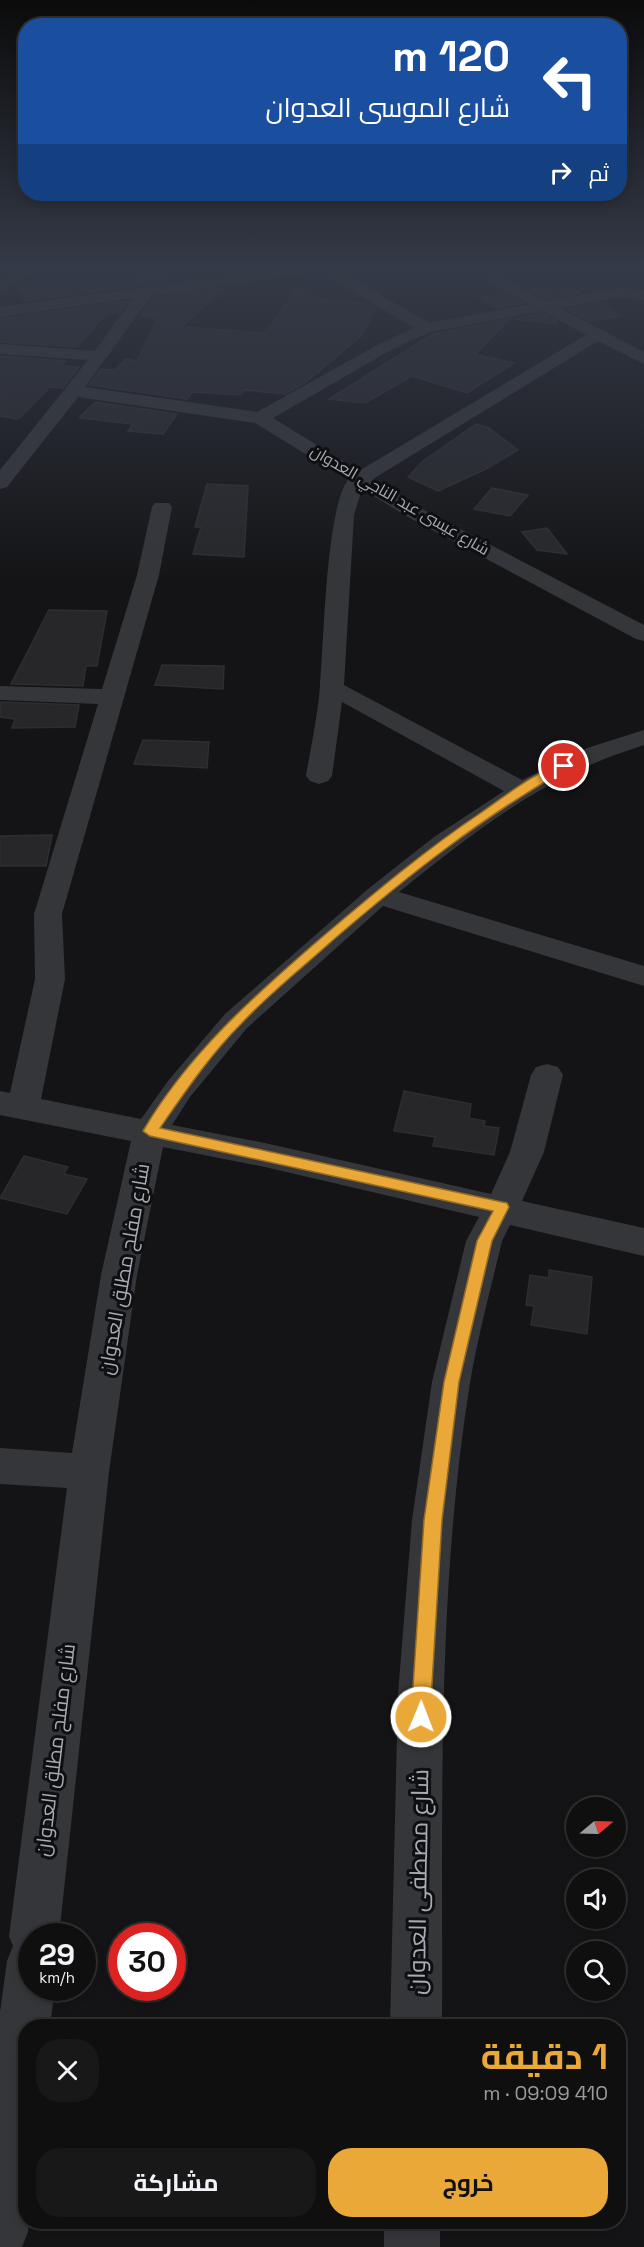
<!DOCTYPE html>
<html lang="ar">
<head>
<meta charset="utf-8">
<style>
  body { margin:0; font-family:"Space Grotesk",Cairo,sans-serif; background:#181819; color:#f1f3f6; direction:rtl; height:100vh; display:flex; flex-direction:column; font-size:22px; white-space:nowrap }
  * { box-sizing:border-box; margin:0 }
  p { font-size:20px; color:#9b9c9f }
  .icon { flex:none; width:33px; height:33px; fill:none; stroke:currentColor; stroke-width:2; stroke-linecap:round; stroke-linejoin:round }
  .map { position:relative; flex:1; overflow:hidden; direction:ltr }
  .details { position:absolute; left:18px; top:2019px; width:608px; height:210px; display:flex; flex-direction:column; background:#0f0f10; border-radius:24px; box-shadow:0 3px 9px #0003,0 0 0 2px #2f2f30; direction:rtl }
  .details>* { flex:none }
  .guide { position:absolute; left:18px; top:18px; width:609px; height:183px; border-radius:24px; box-shadow:0 3px 9px #0003,0 0 0 2px #2f2f30; direction:rtl; background:#1a4fa0; color:#fff; overflow:hidden }
  .needle { width:39px; rotate:71deg }
  .buttons { position:absolute; left:566px; top:1797px; display:grid; gap:12px }
  .buttons a { display:grid; place-items:center; width:60px; height:60px; border-radius:50%; background:#0f0f10; box-shadow:0 3px 9px #0003,0 0 0 2px #2f2f30; font-size:30px }
  .speed { position:absolute; left:18px; top:1923px; display:flex; gap:12px; font-size:30px; font-weight:700; text-align:center }
  .speed>* { display:grid; place-content:center; width:78px; height:78px; border-radius:50%; background:#0f0f10; box-shadow:0 3px 9px #0003,0 0 0 2px #2f2f30; line-height:1 }
  .speed small { font-size:15px; font-weight:400 }
  .speed .limit { border:9px solid #d22; background:#fff; color:#111 }
  .pin { position:absolute; display:grid; place-items:center; width:51px; height:51px; color:#fff; margin:-26px; border:3px solid #fff; border-radius:50%; box-shadow:0 2px 6px #0007 }
  .me { position:absolute; width:66px; margin:-33px; rotate:1deg; stroke-linejoin:round; filter:drop-shadow(0 0 4px #0008) }
  .turn { display:flex; align-items:center; gap:21px; height:126px; padding:0 18px; font-size:27px }
  .turn .icon { width:78px; height:78px; stroke-width:2.5 }
  .turn b { display:block; font-size:42px; line-height:51px }
  .then { display:flex; align-items:center; height:57px; padding:0 18px; background:#0003; gap:12px; font-size:22px }
  .round { display:grid; place-items:center; flex:none; width:63px; height:63px; border-radius:24px; background:#181819 }
  .overview { display:flex; align-items:center; justify-content:space-between; height:102px; padding:0 18px }
  h1 { font-size:36px; font-weight:700; line-height:45px; color:#e9a838 }
  .action { display:flex; gap:12px; margin-top:auto; padding:12px 18px }
  .action a { flex:1; height:69px; border-radius:24px; background:#e9a838; color:#111; font-size:24px; font-weight:700; line-height:69px; text-align:center }
  .action a+a { background:#181819; color:#f1f3f6 }
  .map>svg:first-child { display:block }
  .building { fill:#27272a; stroke:#2e2e31; stroke-width:1.5 }
  .lines { fill:none; stroke-linecap:round; stroke-linejoin:round }
  .minor { fill:#35363a; fill-rule:evenodd }
  .route { fill:#e9a838; stroke:#976d24; stroke-width:1.5 }
  .labels { text-anchor:middle; dominant-baseline:central; stroke-width:6; stroke-linejoin:round; paint-order:stroke }
  .far-street-label { font-size:16px; fill:#a6abb5; stroke:#0f0f11 }
  .street-label { font-size:20px; fill:#a6abb5; stroke:#0f0f11 }
  .near-street-label { font-size:24px; fill:#a6abb5; stroke:#0f0f11 }
</style>
</head>
<body>
<div class="map">
<svg width="644" height="2247" viewBox="0 0 644 2247">
  <rect width="100%" height="100%" fill="#141416"/>
  <g class="building">
    <path d="M 139,270 L 181,270 L 164,282 L 25,301 L 17,287 L 77,280 L 119,284 Z"/>
    <path d="M 299,286 L 319,299 L 369,304 L 376,308 L 362,335 L 305,383 L 285,394 L 245,390 L 241,395 L 192,392 L 187,399 L 89,385 L 101,369 L 115,370 L 126,359 L 137,361 L 158,318 L 140,316 L 152,299 L 226,287 L 182,327 L 264,333 Z"/>
    <path d="M 549,286 L 556,291 L 573,288 L 580,293 L 547,299 L 530,290 Z"/>
    <path d="M 506,293 L 523,303 L 496,308 L 479,298 Z"/>
    <path d="M 128,301 L 119,313 L 108,312 L 77,347 L 0,342 L 0,319 Z"/>
    <path d="M 600,303 L 621,316 L 590,321 L 567,309 Z"/>
    <path d="M 543,313 L 558,322 L 557,324 L 514,319 Z"/>
    <path d="M 510,319 L 475,354 L 514,363 L 467,393 L 412,376 L 365,403 L 329,399 L 433,334 Z"/>
    <path d="M 0,356 L 66,361 L 61,366 L 79,367 L 63,388 L 50,387 L 18,419 L 0,416 Z"/>
    <path d="M 95,402 L 177,414 L 163,434 L 128,431 L 133,424 L 79,418 Z"/>
    <path d="M 476,424 L 489,428 L 518,450 L 486,469 L 438,491 L 408,477 L 423,461 Z"/>
    <path d="M 207,484 L 248,486 L 244,557 L 193,554 L 201,527 L 195,527 Z"/>
    <path d="M 492,488 L 528,495 L 510,516 L 474,509 Z"/>
    <path d="M 547,528 L 567,554 L 537,550 L 522,532 Z"/>
    <path d="M 49,610 L 107,611 L 97,666 L 86,666 L 83,686 L 11,684 Z"/>
    <path d="M 162,665 L 224,666 L 223,689 L 155,685 Z"/>
    <path d="M 1,702 L 79,705 L 75,727 L 12,728 L 15,719 L 0,717 Z"/>
    <path d="M 143,740 L 209,742 L 207,768 L 134,764 Z"/>
    <path d="M 52,835 L 46,866 L 0,866 L 0,836 Z"/>
    <path d="M 404,1091 L 471,1104 L 469,1118 L 485,1121 L 484,1126 L 499,1128 L 494,1155 L 433,1146 L 435,1137 L 394,1131 Z"/>
    <path d="M 24,1156 L 68,1167 L 64,1174 L 87,1179 L 67,1214 L 0,1198 Z"/>
    <path d="M 549,1270 L 592,1277 L 587,1334 L 531,1325 L 534,1306 L 526,1305 L 530,1275 L 549,1278 Z"/>
  </g>
  <g class="lines">
    <g class="minor">
      <path d="M 17,270 L 33,270 L 5,292 L 0,294 L 0,282 Z"/>
      <path d="M 272,270 L 309,270 L 302,274 L 151,296 L 85,387 L 257,412 L 379,344 L 414,328 L 323,273 L 321,270 L 338,270 L 429,323 L 530,304 L 489,282 L 486,279 L 489,276 L 494,274 L 547,301 L 618,288 L 644,290 L 644,300 L 618,298 L 560,308 L 644,352 L 644,364 L 598,341 L 373,479 L 422,509 L 644,625 L 644,641 L 636,639 L 408,517 L 362,489 L 354,515 L 344,685 L 522,780 L 587,748 L 644,730 L 644,745 C 620,753 597,761 575,772 C 511,802 454,848 399,892 L 644,966 L 644,986 L 383,906 L 247,1028 L 190,1097 L 172,1125 L 265,1143 L 491,1194 L 510,1152 L 531,1075 L 536,1067 L 547,1064 L 558,1067 L 563,1075 L 544,1152 L 522,1201 L 644,1228 L 644,1256 L 510,1225 L 502,1241 C 491,1288 478,1335 470,1383 C 436,1595 443,1812 442,2026 L 390,2026 L 398,1694 L 412,1520 L 432,1382 L 466,1241 L 479,1217 L 265,1167 L 163,1147 L 137,1275 L 109,1472 L 59,1936 L 32,1936 L 32,1988 L 55,1988 L 50,2026 L 26,2026 L 26,2222 L 29,2222 L 28,2232 L 22,2247 L 0,2247 L 0,2012 L 7,1961 L 13,1946 L 9,1936 L 67,1488 L 0,1484 L 0,1448 L 72,1453 L 101,1275 L 131,1141 L 0,1115 L 0,1091 L 10,1093 L 35,979 L 34,914 L 98,704 L 0,700 L 0,686 L 102,689 L 137,575 L 152,507 L 155,503 L 169,503 L 172,507 L 159,575 L 62,914 L 65,979 L 41,1099 L 141,1119 L 168,1081 L 225,1014 L 368,889 L 434,837 L 504,791 L 342,702 L 332,776 L 328,781 L 319,784 L 310,781 L 306,776 C 311,746 318,715 320,685 C 324,643 326,508 348,480 L 255,423 L 78,397 L 7,487 L 0,489 L 0,470 L 88,360 L 0,354 L 0,344 L 95,351 L 133,298 L 0,317 L 0,307 ZM 543,311 L 586,335 L 359,471 L 273,418 L 391,350 L 430,332 Z"/>
      <rect x="384" y="2222" width="56" height="25"/>
    </g>
  </g>
  <linearGradient id="sky" x2="0" y2="1"><stop stop-color="#0b0b0c"/><stop offset="0.46" stop-color="#343a47"/><stop offset="1" stop-color="#343a47" stop-opacity="0"/></linearGradient>
  <rect width="644" height="584" fill="url(#sky)"/>
  <path class="route" d="M 564,763 L 569,766 L 567,769 C 482,817 406,877 332,941 C 302,968 269,994 241,1024 C 210,1055 185,1092 160,1128 L 502,1202 L 507,1203 L 509,1207 L 492,1241 L 459,1382 L 442,1520 L 430,1717 L 428,1724 L 421,1727 L 414,1724 L 411,1717 L 424,1520 L 444,1382 L 477,1241 L 493,1211 L 150,1136 L 143,1131 C 188,1054 255,995 321,938 C 373,894 425,850 482,812 C 505,796 536,771 564,763 Z"/>
  <g class="labels">
    <g class="far-street-label">
      <text transform="translate(400 500) rotate(30)">شارع عيسى عبد الناجي العدوان</text>
    </g>
    <g class="street-label">
      <text transform="translate(124 1269) rotate(-80)">شارع مفلح مطلق العدوان</text>
      <text transform="translate(55 1750) rotate(-83)">شارع مفلح مطلق العدوان</text>
    </g>
    <g class="near-street-label">
      <text transform="translate(418 1882) rotate(-89)">شارع مصطفى العدوان</text>
    </g>
  </g>
</svg>
<div class="buttons">
<a><svg class="needle" viewBox="-14 -14 28 28"><path d="M0-13l5 13h-10z" fill="#e53935"/><path d="M0 13l5-13h-10z" fill="#9b9c9f"/></svg></a>
<a><svg class="icon" aria-label="sound" viewBox="0 0 24 24"><path d="M4 9h4l5-4v14l-5-4H4zM17 9q2 3 0 6"/></svg></a>
<a><svg class="icon" aria-label="search" viewBox="0 0 24 24"><circle cx="10" cy="10" r="6"/><path d="M15 15l6 6"/></svg></a>
</div>
<div class="speed"><div>29<small>km/h</small></div><div class="limit">30</div></div>
<div class="pin" style="left:564px;top:766px;background:#d93025"><svg class="icon" aria-label="arrive" viewBox="0 0 24 24"><path d="M6 21V4h12l-3 4 3 4H6"/></svg></div>
<svg class="me" style="left:421px;top:1717px" viewBox="-20 -20 40 40"><circle r="17" fill="#e9a838" stroke="#fff" stroke-width="3"/><path d="M0-11L8 9 0 5-8 9z" fill="#fff"/></svg>
<div class="guide">
<div class="turn"><svg class="icon" aria-label="left" viewBox="0 0 24 24"><path d="M17 20v-9H6M10 6l-5 5 5 5"/></svg><div><b>120 m</b>شارع الموسى العدوان</div></div>
<div class="then">ثم<svg class="icon" aria-label="right" viewBox="0 0 24 24"><path d="M7 20v-9h11M14 6l5 5-5 5"/></svg></div>
</div>
<section class="details">
<div class="overview"><div><h1>1 دقيقة</h1><p>410 m · 09:09</p></div><a class="round"><svg class="icon" aria-label="close" viewBox="0 0 24 24"><path d="M6 6l12 12M18 6L6 18"/></svg></a></div>
<div class="action"><a>خروج</a><a>مشاركة</a></div>
</section>
</div>
</body>
</html>
